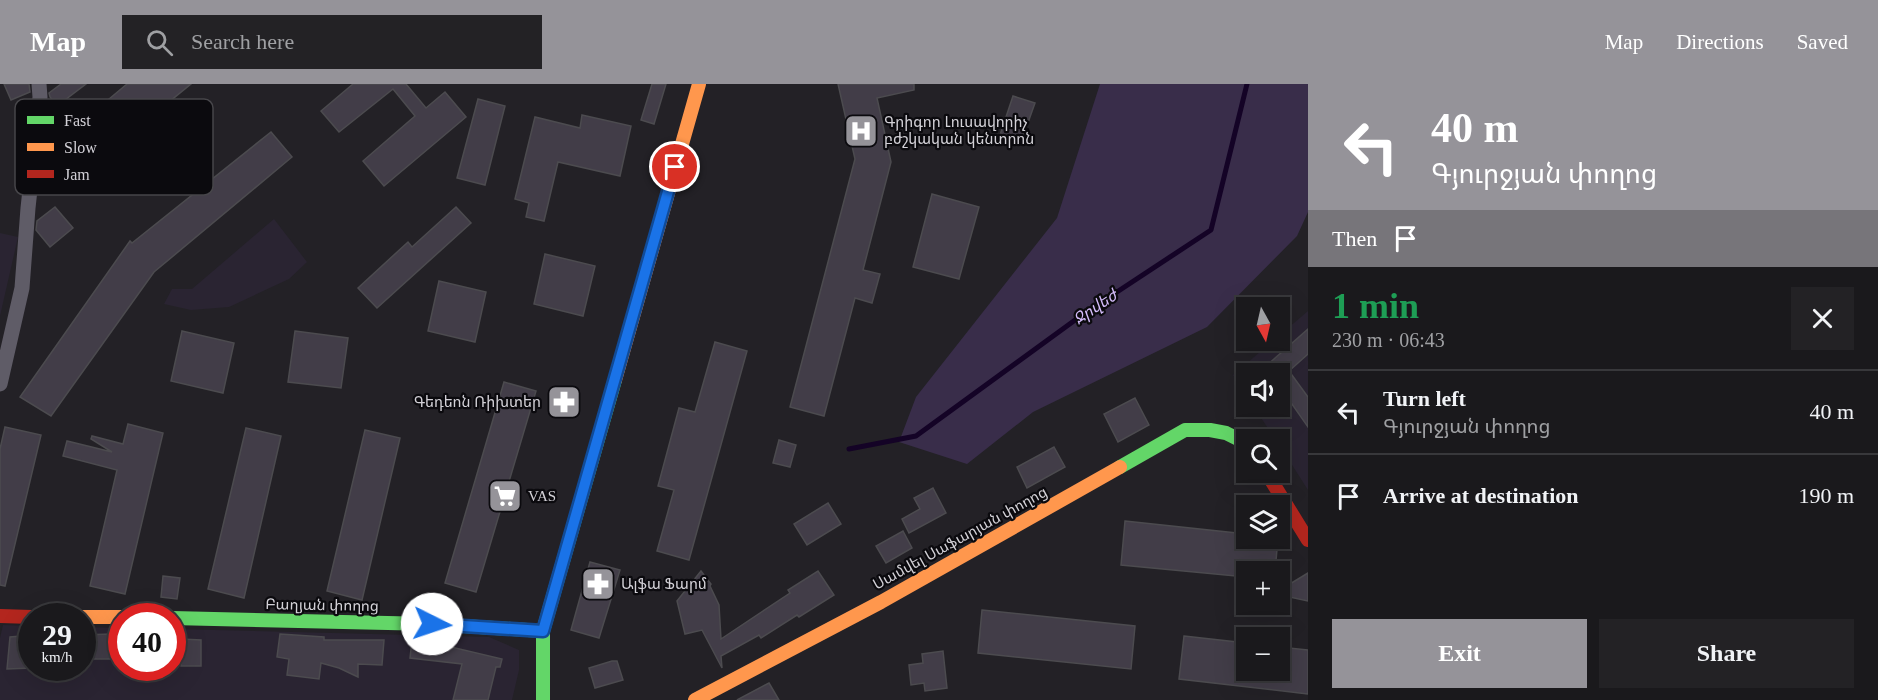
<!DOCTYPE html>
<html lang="en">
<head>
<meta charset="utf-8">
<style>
  body { margin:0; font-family:"Times New Roman","Noto Sans Armenian",serif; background:#232225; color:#f1f3f6; height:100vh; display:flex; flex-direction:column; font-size:22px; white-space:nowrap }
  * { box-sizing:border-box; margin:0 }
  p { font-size:20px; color:#9fa0a3 }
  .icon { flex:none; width:33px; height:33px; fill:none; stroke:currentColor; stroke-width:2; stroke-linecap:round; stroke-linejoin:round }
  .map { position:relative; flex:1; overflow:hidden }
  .drawer { display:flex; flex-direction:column; background:#1a191c; width:570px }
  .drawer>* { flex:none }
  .hud { background:#959399; color:#fff; overflow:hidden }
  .needle { width:39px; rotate:172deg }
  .tools { position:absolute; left:1236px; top:213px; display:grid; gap:12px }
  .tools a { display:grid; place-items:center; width:54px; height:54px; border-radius:0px; background:#1a191c; box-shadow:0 6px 24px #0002,0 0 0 2px #38383b; font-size:30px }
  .speed { position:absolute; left:18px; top:519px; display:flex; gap:12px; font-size:30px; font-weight:700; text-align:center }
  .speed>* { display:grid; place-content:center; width:78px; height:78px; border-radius:50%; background:#1a191c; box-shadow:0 6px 24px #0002,0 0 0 2px #38383b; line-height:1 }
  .speed small { font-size:15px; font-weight:400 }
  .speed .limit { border:9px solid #d22; background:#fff; color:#111 }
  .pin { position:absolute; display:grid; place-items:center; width:51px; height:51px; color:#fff; margin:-26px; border:3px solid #fff; border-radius:50%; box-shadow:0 2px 6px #0007 }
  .me { position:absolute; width:66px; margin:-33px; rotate:94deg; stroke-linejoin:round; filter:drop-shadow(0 0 4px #0008) }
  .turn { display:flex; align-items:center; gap:21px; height:126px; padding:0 24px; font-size:27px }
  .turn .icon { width:78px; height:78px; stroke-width:2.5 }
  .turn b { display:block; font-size:42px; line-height:51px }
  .then { display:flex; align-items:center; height:57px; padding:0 24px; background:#0003; gap:12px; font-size:22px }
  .round { display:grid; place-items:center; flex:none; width:63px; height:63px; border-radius:0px; background:#232225 }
  .overview { display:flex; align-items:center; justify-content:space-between; height:102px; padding:0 24px }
  h1 { font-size:36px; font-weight:600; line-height:45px; color:#1e9e55 }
  .button { display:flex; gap:12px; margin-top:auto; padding:12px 24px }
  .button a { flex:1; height:69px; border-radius:0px; background:#959399; color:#fff; font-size:24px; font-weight:600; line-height:69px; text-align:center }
  .button a+a { background:#232225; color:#f1f3f6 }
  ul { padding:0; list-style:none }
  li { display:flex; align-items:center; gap:18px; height:84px; padding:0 24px; border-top:2px solid #38383b }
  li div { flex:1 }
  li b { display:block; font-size:22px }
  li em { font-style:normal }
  header { display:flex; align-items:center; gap:36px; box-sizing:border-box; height:84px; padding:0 30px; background:#959399; color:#fff }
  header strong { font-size:28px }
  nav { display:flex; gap:33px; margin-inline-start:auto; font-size:21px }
  .search { width:420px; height:54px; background:#232225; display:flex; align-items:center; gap:15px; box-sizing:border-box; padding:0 21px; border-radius:0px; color:#9fa0a3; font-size:22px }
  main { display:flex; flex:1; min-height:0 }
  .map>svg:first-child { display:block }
  .built { fill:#2a2432 }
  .green { fill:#392d4a }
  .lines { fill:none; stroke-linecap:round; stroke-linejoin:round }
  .stream { stroke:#140326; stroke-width:5 }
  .building { fill:#423d48; stroke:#4c4b4f; stroke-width:1.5 }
  .street { stroke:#5f5c67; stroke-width:15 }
  .fast { stroke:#63d668; stroke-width:14 }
  .slow { stroke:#ff974d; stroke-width:14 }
  .jam { stroke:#b3261e; stroke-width:14 }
  .route-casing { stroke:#114b97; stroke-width:15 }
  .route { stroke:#1a73e8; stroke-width:10 }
  .labels { text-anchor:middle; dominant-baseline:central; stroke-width:4.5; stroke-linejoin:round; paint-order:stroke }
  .poi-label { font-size:15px; fill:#d3d1d7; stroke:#0b0a0e; text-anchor:start }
  .street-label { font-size:15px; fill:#d3d1d7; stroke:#0b0a0e }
  .water-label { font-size:16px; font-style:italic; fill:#d5bdfb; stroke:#0b0a0e }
  .key { fill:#0b0a0e; stroke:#47464a; stroke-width:1.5 }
  .key-label { font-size:16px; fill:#d3d1d7 }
</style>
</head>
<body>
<header>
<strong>Map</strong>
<div class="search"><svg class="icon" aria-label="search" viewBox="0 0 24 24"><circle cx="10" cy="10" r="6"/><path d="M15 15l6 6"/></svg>Search here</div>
<nav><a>Map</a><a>Directions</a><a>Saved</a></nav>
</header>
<main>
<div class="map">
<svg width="1308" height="616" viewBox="0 0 1308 616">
  <rect width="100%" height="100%" fill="#232126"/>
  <g class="built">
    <path d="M 274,135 L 307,178 L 289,195 L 229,223 L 191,226 L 164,220 L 172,205 L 192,205 Z"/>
    <path d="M 0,149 L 18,153 L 0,232 Z"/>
    <path d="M 1308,227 L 1308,406 L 1280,362 L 1280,356 L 1275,355 L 1254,323 L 1280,322 L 1280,290 L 1246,290 L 1246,311 L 1233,291 L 1273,257 L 1280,256 L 1280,251 Z"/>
    <path d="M 3,541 L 31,542 L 32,584 L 82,584 L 83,543 L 121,544 L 122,584 L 172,584 L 173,545 L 489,553 L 519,566 L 519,586 L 512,616 L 0,616 L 0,554 Z"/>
  </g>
  <path class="green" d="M 1100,0 L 1308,0 L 1308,128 L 1297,152 L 1207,243 L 1033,328 L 967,380 L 899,358 L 916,313 L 1057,134 Z"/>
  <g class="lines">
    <path class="stream" d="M 849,365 L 916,352 L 1082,231 L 1211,146 L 1247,0"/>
  </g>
  <g class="building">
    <path d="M 4,0 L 29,0 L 30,8 L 11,16 Z"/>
    <path d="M 61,0 L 86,0 L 57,22 L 50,13 L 49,9 Z"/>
    <path d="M 127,0 L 191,0 L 115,62 L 90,31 Z"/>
    <path d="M 353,0 L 406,0 L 426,24 L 445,8 L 466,33 L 384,102 L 363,77 L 415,32 L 393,5 L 339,48 L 321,27 Z"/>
    <path d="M 652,0 L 666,0 L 654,40 L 641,36 Z"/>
    <path d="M 838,0 L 914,0 L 914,6 L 877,14 L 891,78 L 863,186 L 880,190 L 872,219 L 855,214 L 824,332 L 790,323 L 855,75 Z"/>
    <path d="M 1013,12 L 1035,19 L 1021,58 L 1000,51 Z"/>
    <path d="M 478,15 L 505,22 L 485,101 L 457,94 Z"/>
    <path d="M 582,31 L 631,42 L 620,92 L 558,78 L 544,137 L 526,133 L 529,119 L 515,115 L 535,33 L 580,44 Z"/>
    <path d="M 271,48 L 292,73 L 154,188 L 51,332 L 20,313 L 130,157 L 132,159 Z"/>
    <path d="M 932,110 L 979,123 L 959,195 L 913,183 Z"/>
    <path d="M 55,123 L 73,144 L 50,163 L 36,146 L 37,137 Z"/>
    <path d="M 456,123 L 471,139 L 377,224 L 358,204 L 408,158 L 412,163 Z"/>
    <path d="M 545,170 L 595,182 L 583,232 L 534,220 Z"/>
    <path d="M 439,197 L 486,208 L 475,258 L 428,247 Z"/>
    <path d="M 1308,245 L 1308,270 L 1289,287 L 1308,313 L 1308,343 L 1280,303 L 1280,290 L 1273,290 L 1266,282 Z"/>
    <path d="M 182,247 L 234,259 L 223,309 L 171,297 Z"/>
    <path d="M 295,247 L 348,254 L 341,304 L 288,298 Z"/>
    <path d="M 715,258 L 747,267 L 689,476 L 657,467 L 674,406 L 658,402 L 679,324 L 695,328 Z"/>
    <path d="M 504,298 L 536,307 L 476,508 L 445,499 Z"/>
    <path d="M 558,305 L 576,309 L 572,325 L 554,321 Z"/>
    <path d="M 1135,314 L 1149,341 L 1118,358 L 1104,330 Z"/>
    <path d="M 128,340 L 163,349 L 125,510 L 90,502 L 117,386 L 63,372 L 67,357 L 112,368 L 91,355 L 92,352 L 123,360 Z"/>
    <path d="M 5,343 L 41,351 L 5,502 L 0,501 L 0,365 Z"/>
    <path d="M 246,344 L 281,352 L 244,514 L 208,505 Z"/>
    <path d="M 365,346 L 400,354 L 362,516 L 327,507 Z"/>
    <path d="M 779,356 L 796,361 L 790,383 L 773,379 Z"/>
    <path d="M 1054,363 L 1065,383 L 1027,404 L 1017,383 Z"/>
    <path d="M 933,404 L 946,429 L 909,449 L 902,435 L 920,425 L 914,414 Z"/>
    <path d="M 828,419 L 841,440 L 807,461 L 794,440 Z"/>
    <path d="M 1125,437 L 1246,450 L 1246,454 L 1278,454 L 1275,488 L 1246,488 L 1246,493 L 1121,481 Z"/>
    <path d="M 903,447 L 912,464 L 886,479 L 876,462 Z"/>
    <path d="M 590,478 L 620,486 L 599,554 L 571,546 Z"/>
    <path d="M 701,487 L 711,500 L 710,502 L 719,521 L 721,555 L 790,509 L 788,506 L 818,487 L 834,511 L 799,533 L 797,531 L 761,554 L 759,551 L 721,572 L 722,584 L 702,546 L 685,550 L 677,517 Z"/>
    <path d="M 1308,489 L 1308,517 L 1280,511 L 1280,506 Z"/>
    <path d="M 163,492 L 180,494 L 177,515 L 161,513 Z"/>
    <path d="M 982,526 L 1135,542 L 1131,585 L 978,569 Z"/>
    <path d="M 110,550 L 110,575 L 82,575 L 82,551 Z"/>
    <path d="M 280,550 L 324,553 L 324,556 L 384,556 L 382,581 L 358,580 L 358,593 L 339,584 L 321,579 L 319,595 L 287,591 L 289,575 L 277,573 Z"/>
    <path d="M 32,551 L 32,584 L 7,585 L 10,553 Z"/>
    <path d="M 1184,552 L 1246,559 L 1246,586 L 1280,586 L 1280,563 L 1308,566 L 1308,610 L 1179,595 Z"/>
    <path d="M 181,555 L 201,556 L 201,582 L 181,582 Z"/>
    <path d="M 412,556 L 451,560 L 451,563 L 502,575 L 500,583 L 496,583 L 488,616 L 453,616 L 462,580 L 410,574 Z"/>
    <path d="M 943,567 L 947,604 L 925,607 L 924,599 L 911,601 L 909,581 L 923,579 L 922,570 Z"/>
    <path d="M 612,577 L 617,577 L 623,596 L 595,604 L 589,584 Z"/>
    <path d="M 769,599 L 779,616 L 737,616 Z"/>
  </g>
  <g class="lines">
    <path class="street" d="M 0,300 L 22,204 L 28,124 L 40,13 L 39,0"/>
    <g class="fast">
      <path d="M 1120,383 L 1185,346 L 1210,346 L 1226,349 L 1240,356 L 1246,363"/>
      <path d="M 172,534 L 432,540 L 543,547"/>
      <path d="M 543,616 L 543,547 L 615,296"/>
    </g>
    <g class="slow">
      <path d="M 615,296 L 699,0"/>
      <path d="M 82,533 L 122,533"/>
      <path d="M 695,616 L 881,518 L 1120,383"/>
    </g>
    <g class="jam">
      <path d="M 1266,388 L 1308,456"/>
      <path d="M 0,532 L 32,533"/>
    </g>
  </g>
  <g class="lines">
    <defs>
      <path id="route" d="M 432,540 L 543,547 L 675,83"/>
    </defs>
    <use href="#route" class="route-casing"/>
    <use href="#route" class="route"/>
  </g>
  <defs>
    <symbol id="hospital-square" viewBox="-11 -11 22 22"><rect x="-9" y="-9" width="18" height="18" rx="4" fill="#959399" stroke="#0b0a0e"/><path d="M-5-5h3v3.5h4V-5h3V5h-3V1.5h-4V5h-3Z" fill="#fff"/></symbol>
    <symbol id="pharmacy-square" viewBox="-11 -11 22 22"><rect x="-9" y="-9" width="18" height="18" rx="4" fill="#959399" stroke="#0b0a0e"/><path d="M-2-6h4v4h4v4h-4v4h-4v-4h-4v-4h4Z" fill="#fff"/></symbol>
    <symbol id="supermarket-square" viewBox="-11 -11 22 22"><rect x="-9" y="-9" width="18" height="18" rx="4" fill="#959399" stroke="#0b0a0e"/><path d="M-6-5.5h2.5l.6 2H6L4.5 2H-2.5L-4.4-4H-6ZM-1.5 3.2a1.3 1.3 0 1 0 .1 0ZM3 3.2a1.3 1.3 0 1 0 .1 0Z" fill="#fff"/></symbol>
  </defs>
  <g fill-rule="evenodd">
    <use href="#hospital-square" x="842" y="28" width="38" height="38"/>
    <use href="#pharmacy-square" x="545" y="299" width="38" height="38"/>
    <use href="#supermarket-square" x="486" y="393" width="38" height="38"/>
    <use href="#pharmacy-square" x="579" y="481" width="38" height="38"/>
  </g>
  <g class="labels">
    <g class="poi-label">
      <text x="884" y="38">Գրիգոր Լուսավորիչ<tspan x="884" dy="17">բժշկական կենտրոն</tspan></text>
      <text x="541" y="318" text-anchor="end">Գեդեոն Ռիխտեր</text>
      <text x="528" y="412">VAS</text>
      <text x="621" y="500">Ալֆա Ֆարմ</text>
    </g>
    <g class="street-label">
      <text transform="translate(960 454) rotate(-29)">Սամվել Սաֆարյան փողոց</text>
      <text transform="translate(322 521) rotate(1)">Բաղյան փողոց</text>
    </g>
    <g class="water-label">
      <text transform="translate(1095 223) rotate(-34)">Ջրվեժ</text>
    </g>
  </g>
  <rect x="15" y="15" width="198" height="96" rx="9" class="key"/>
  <rect x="27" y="32" width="27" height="8" fill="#63d668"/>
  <rect x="27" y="59" width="27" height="8" fill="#ff974d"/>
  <rect x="27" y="86" width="27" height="8" fill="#b3261e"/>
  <g class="key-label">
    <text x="64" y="42">Fast</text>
    <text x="64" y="69">Slow</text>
    <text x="64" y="96">Jam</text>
  </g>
</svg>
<div class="tools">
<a><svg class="needle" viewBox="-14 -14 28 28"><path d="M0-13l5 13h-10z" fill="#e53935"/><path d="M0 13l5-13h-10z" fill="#9fa0a3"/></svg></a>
<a><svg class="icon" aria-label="sound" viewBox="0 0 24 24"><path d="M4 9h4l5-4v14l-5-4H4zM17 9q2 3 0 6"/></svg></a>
<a><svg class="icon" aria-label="search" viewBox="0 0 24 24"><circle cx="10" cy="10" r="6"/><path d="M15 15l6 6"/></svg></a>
<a><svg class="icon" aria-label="layers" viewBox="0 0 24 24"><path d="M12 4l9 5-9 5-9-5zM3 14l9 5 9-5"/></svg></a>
<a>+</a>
<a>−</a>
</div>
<div class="speed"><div>29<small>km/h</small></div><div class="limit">40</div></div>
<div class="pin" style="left:675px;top:83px;background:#d93025"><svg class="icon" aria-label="arrive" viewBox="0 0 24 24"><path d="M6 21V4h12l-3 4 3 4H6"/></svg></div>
<svg class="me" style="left:432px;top:540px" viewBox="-20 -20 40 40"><circle r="19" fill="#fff"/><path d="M0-13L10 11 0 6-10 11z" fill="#1a73e8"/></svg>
</div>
<section class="drawer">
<div class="hud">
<div class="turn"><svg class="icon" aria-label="left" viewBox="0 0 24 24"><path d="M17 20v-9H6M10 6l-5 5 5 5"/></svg><div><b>40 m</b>Գյուրջյան փողոց</div></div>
<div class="then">Then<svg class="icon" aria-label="arrive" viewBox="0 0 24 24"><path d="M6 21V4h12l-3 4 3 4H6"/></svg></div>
</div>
<div class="overview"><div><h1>1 min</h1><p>230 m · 06:43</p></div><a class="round"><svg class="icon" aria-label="close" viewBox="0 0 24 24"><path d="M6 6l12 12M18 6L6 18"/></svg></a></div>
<ul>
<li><svg class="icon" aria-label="left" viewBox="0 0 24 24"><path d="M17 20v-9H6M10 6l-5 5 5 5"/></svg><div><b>Turn left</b><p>Գյուրջյան փողոց</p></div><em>40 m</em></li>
<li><svg class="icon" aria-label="arrive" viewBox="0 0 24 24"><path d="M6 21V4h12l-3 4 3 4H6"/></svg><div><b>Arrive at destination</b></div><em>190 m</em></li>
</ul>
<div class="button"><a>Exit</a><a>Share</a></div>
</section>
</main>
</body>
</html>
